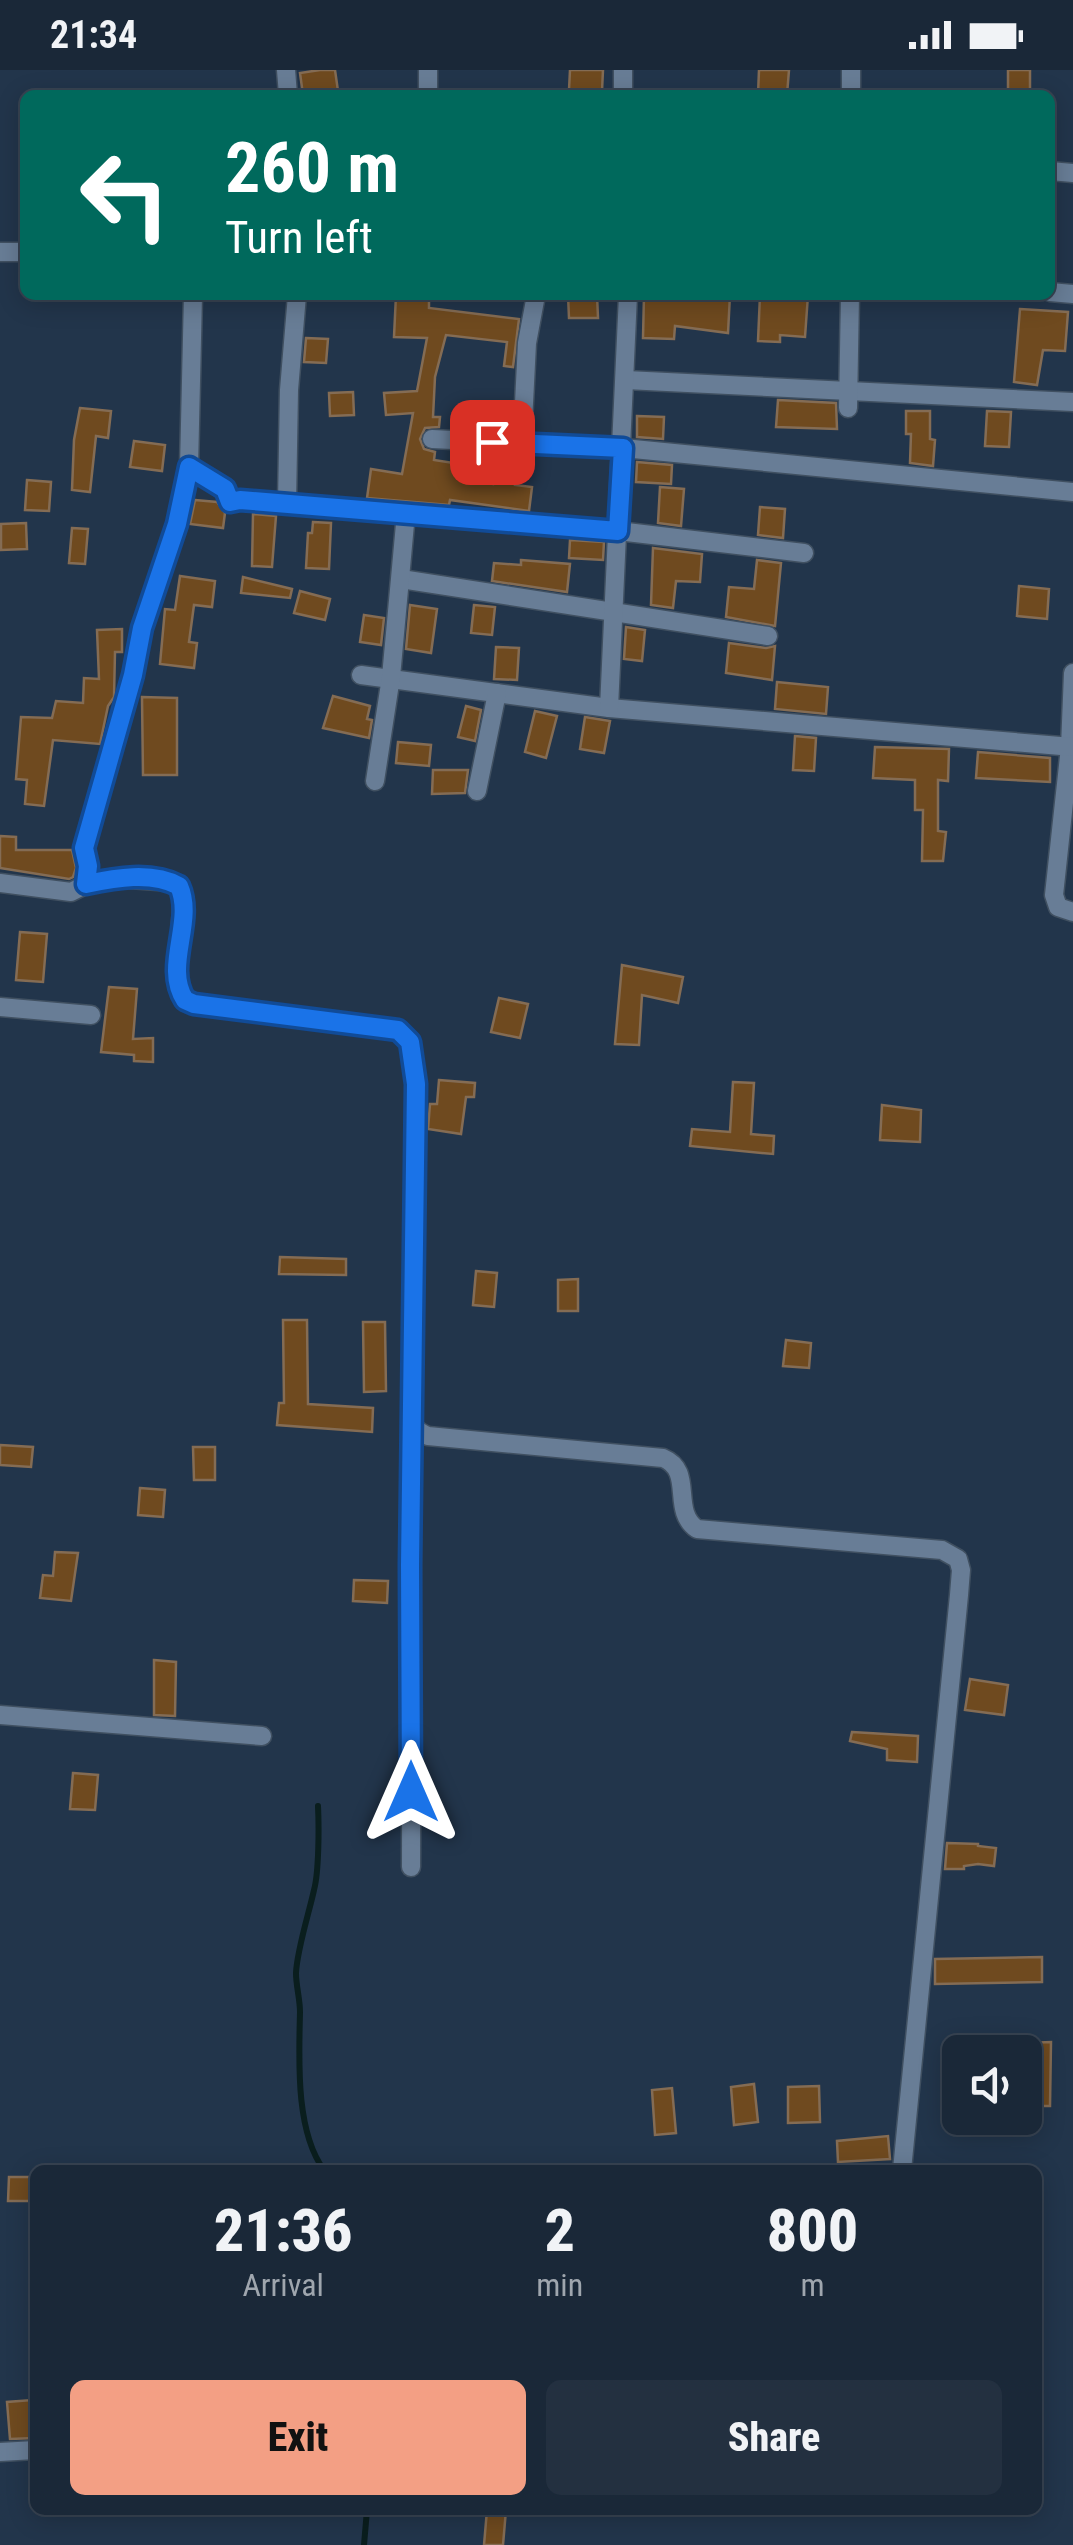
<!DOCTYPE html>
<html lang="en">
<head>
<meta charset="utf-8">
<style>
  body { margin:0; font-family:"Roboto Condensed",sans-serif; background:#233040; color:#f1f3f6; height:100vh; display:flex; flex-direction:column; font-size:38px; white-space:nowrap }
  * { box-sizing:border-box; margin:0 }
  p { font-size:32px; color:#9fa6ae }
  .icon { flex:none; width:55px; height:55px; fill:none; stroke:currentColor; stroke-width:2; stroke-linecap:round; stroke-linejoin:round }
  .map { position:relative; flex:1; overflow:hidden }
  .drawer { position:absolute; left:30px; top:2095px; width:1012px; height:350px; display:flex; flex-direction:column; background:#1a2838; border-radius:15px; box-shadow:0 5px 25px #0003,0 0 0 2px #384453 }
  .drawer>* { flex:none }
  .guide { position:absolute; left:20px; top:20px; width:1035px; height:210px; border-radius:15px; box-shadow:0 5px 25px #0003,0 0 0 2px #384453; background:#00695c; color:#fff; overflow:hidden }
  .controls { position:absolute; left:942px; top:1965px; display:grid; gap:20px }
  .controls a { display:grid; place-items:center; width:100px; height:100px; border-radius:15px; background:#1a2838; box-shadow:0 5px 25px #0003,0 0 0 2px #384453; font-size:50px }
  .pin { position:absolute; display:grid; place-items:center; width:85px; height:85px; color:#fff; margin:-42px; border-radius:20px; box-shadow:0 5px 15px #0006 }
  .me { position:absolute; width:110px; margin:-55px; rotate:0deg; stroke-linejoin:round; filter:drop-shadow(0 0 8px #0008) }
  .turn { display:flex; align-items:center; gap:35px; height:210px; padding:0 40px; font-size:45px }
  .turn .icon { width:130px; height:130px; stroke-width:2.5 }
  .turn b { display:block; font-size:70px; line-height:85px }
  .eta { display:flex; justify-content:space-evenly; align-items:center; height:170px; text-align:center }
  .eta b { font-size:60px; font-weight:800; line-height:70px }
  .action { display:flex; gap:20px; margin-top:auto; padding:20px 40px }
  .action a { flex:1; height:115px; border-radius:15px; background:#f39f84; color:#111; font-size:40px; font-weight:800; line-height:115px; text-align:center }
  .action a+a { background:#233040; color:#f1f3f6 }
  .status { display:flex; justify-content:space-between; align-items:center; height:70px; padding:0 50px; background:#1a2838; direction:ltr }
  .status svg { height:28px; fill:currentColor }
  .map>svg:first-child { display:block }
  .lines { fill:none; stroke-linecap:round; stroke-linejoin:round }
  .stream { stroke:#0a1e1e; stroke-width:6 }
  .building { fill:#6f4a1f; stroke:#846c54; stroke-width:2.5 }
  .street-casing { stroke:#405061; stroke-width:21 }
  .street { stroke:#687d96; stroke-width:18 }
  .route-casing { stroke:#114b97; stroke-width:25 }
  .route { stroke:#1a73e8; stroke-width:18 }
</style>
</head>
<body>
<div class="status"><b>21:34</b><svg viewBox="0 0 49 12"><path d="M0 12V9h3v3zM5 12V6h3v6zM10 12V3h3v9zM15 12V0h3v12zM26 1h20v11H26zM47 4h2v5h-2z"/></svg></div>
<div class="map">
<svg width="1073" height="2475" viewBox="0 0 1073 2475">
  <rect width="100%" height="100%" fill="#22354b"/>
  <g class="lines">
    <g class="stream">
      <path d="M 318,1736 C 319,1756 319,1802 314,1820 C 309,1843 297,1880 296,1903 C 296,1916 300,1929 300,1942 C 299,1988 295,2061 324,2100"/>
      <path d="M 364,2475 L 367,2440"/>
    </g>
  </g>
  <g class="building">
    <path d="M 320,0 L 335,0 L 338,21 L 303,25 L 300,3 Z"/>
    <path d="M 570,0 L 603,0 L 602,21 L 569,20 Z"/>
    <path d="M 759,0 L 789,0 L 787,25 L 758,25 Z"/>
    <rect x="1008" y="0" width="22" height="25"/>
    <path d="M 396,225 L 429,225 L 429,238 L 519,249 L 513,297 L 504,296 L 507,272 L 446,265 L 435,307 L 433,347 L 440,347 L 439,357 L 425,358 L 420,369 L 424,379 L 435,382 L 434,390 L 460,394 L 457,407 L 493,414 L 496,384 L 518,386 L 515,415 L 532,417 L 529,441 L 450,430 L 449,435 L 367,428 L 371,399 L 402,404 L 413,343 L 386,345 L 384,323 L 417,321 L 427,268 L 394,267 Z"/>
    <path d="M 568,225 L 597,225 L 598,248 L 569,248 Z"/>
    <path d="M 644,225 L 730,225 L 728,263 L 675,256 L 674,269 L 643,268 Z"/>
    <path d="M 760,225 L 808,225 L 805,267 L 780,265 L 780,272 L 758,271 Z"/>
    <path d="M 1020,239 L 1068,242 L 1065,281 L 1043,280 L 1037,315 L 1014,312 Z"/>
    <path d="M 306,268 L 328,269 L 326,293 L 304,292 Z"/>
    <path d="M 353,322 L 354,345 L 330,346 L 329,323 Z"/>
    <path d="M 778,330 L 836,333 L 837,359 L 776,357 Z"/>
    <path d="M 80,338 L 111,341 L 108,368 L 96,366 L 90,422 L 72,420 L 74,370 Z"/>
    <path d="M 906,341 L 930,341 L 930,369 L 935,370 L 933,396 L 910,393 L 911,364 L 906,364 Z"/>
    <path d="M 987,341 L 1011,342 L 1009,377 L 985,376 Z"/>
    <path d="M 637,346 L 664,347 L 663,369 L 637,367 Z"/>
    <path d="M 134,371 L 165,375 L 162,401 L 130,397 Z"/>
    <path d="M 637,392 L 672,395 L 671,414 L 636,412 Z"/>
    <path d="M 27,410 L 51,412 L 49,441 L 25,440 Z"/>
    <path d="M 660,417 L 684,419 L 681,456 L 658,453 Z"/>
    <path d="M 195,430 L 217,432 L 225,443 L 223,458 L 190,454 Z"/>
    <path d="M 760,437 L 785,439 L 783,468 L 758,465 Z"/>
    <path d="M 253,444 L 276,446 L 272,497 L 252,496 Z"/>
    <path d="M 313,452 L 331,453 L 329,499 L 306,498 L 308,463 L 312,463 Z"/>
    <path d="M 26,453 L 27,479 L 1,480 L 1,454 Z"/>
    <path d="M 72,458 L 88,459 L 85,494 L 69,493 Z"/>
    <path d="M 570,470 L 604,472 L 603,490 L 569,488 Z"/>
    <path d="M 653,478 L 702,484 L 700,512 L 676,511 L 673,538 L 651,535 Z"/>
    <path d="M 521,490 L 570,494 L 567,522 L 492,511 L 494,493 L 521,495 Z"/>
    <path d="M 757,490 L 781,493 L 775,556 L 726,547 L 729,517 L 754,519 Z"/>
    <path d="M 180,506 L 215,511 L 212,537 L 194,535 L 189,572 L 197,573 L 194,598 L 160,594 L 165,539 L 175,540 Z"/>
    <path d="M 243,507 L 292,519 L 290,528 L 241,523 Z"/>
    <path d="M 1019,516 L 1049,519 L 1047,549 L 1017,546 Z"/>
    <path d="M 300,521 L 330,529 L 325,550 L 294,543 Z"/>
    <path d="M 410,535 L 437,539 L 431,583 L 406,579 Z"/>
    <path d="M 474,535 L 495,537 L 492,565 L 471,563 Z"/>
    <path d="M 364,545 L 384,548 L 381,575 L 360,572 Z"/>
    <path d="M 626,557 L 645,560 L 642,591 L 624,589 Z"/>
    <path d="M 122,559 L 122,582 L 115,582 L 114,627 L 108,636 L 100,674 L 53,670 L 44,736 L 25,734 L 27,710 L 16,709 L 21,647 L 52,648 L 56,631 L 83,633 L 84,608 L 99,609 L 97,560 Z"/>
    <path d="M 729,573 L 766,578 L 775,576 L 772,610 L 726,603 Z"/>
    <path d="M 496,577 L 519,578 L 517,610 L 494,609 Z"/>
    <path d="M 777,612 L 828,617 L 826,644 L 775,639 Z"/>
    <path d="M 333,626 L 370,636 L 367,649 L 372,650 L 369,668 L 323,658 Z"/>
    <path d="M 142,627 L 177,628 L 177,705 L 143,705 Z"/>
    <path d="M 466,636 L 481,640 L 475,671 L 458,667 Z"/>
    <path d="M 535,641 L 557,646 L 546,688 L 525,682 Z"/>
    <path d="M 585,647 L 610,651 L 604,683 L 580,679 Z"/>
    <path d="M 795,666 L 816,668 L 814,701 L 793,700 Z"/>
    <path d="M 398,672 L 431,675 L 429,696 L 396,693 Z"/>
    <path d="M 875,677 L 949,679 L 948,711 L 938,710 L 938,761 L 946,762 L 943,791 L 922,791 L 923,740 L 915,740 L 915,710 L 873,708 Z"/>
    <path d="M 978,682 L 1050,688 L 1050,712 L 976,708 Z"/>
    <path d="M 433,700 L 468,700 L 465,723 L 432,724 Z"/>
    <path d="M 0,766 L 16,767 L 16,780 L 72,780 L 76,798 L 73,807 L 69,809 L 0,798 Z"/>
    <path d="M 20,862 L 47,864 L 43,912 L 16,910 Z"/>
    <path d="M 622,895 L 683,907 L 678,933 L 642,925 L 639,975 L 615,974 Z"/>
    <path d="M 109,917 L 137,919 L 133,969 L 153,968 L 153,992 L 134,991 L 134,985 L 101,982 Z"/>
    <path d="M 499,928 L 528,934 L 520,968 L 491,962 Z"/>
    <path d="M 439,1010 L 475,1013 L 474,1027 L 466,1027 L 461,1064 L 428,1059 L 430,1034 L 437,1034 Z"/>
    <path d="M 733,1012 L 754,1013 L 751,1064 L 774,1066 L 773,1084 L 690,1076 L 692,1059 L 730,1062 Z"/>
    <path d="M 882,1035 L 921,1040 L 920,1072 L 880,1070 Z"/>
    <path d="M 280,1187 L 346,1189 L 346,1205 L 279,1204 Z"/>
    <path d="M 476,1201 L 497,1203 L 494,1237 L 473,1235 Z"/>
    <path d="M 578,1209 L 578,1241 L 558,1241 L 558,1210 Z"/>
    <path d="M 283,1250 L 307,1250 L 308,1334 L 373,1338 L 372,1362 L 277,1355 L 279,1333 L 284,1333 Z"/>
    <path d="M 363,1252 L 385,1252 L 386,1321 L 364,1322 Z"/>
    <path d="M 786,1270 L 811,1273 L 809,1298 L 783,1296 Z"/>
    <path d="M 0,1375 L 33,1377 L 31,1397 L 0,1395 Z"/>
    <path d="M 193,1377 L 215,1377 L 215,1410 L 194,1410 Z"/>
    <path d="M 140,1418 L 165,1420 L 163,1447 L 138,1445 Z"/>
    <path d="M 55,1482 L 78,1483 L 71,1531 L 40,1528 L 43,1505 L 53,1506 Z"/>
    <path d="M 354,1510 L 388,1511 L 387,1533 L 353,1531 Z"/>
    <path d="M 154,1590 L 176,1592 L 175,1646 L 154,1645 Z"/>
    <path d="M 970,1609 L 1008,1615 L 1004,1645 L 965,1640 Z"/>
    <path d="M 852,1662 L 918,1666 L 917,1692 L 887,1690 L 887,1679 L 850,1671 Z"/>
    <path d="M 73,1703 L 98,1705 L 95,1740 L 70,1739 Z"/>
    <path d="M 947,1773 L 978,1774 L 978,1776 L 996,1778 L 994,1796 L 978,1794 L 964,1796 L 964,1799 L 945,1799 Z"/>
    <path d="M 1042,1887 L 1042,1912 L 935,1914 L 935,1889 Z"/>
    <path d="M 1051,1972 L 1050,2036 L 1025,2036 L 1025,1973 Z"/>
    <path d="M 754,2014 L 758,2052 L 734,2055 L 731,2017 Z"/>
    <path d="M 819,2016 L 820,2052 L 788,2053 L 788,2017 Z"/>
    <path d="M 672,2018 L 676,2063 L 655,2065 L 652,2020 Z"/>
    <path d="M 888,2066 L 890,2089 L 838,2092 L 837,2071 Z"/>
    <path d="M 9,2107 L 35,2107 L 35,2131 L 8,2131 Z"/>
    <path d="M 32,2330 L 35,2368 L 10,2369 L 7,2332 Z"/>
    <path d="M 487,2440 L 506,2440 L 503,2475 L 484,2475 Z"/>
  </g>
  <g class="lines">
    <defs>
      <g id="street">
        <path d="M 286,0 L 288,25"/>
        <path d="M 428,0 L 428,25"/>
        <path d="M 623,0 L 623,25"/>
        <path d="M 851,25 L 851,0"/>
        <path d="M 1050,101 L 1073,103"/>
        <path d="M 0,182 L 25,182"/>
        <path d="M 1050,222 L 1073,224"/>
        <path d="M 626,310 L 1073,332"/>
        <path d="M 848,338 L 850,225"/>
        <path d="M 432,369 L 623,378 L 1073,422"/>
        <path d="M 522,373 L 527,273 L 536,225"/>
        <path d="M 189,397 L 225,419 L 230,432 L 240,430 L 618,461 L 804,483"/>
        <path d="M 287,433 L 289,320 L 297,225"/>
        <path d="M 401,509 L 768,566"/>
        <path d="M 1073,603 L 1070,677 L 1054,825 L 1058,837 L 1073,842"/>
        <path d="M 361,605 L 609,638 L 1073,677"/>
        <path d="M 609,638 L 628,225"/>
        <path d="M 375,711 L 391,607 L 406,443"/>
        <path d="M 477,721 L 497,623"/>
        <path d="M 0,813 L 71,822 L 87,814 L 116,808 L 172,812 L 179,816 L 183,825 L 177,908 L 185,930 L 194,934 L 398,960 C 415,973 414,995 416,1015 L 411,1343 C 412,1357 416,1361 428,1366 L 663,1388 C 695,1401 670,1440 697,1459 L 942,1480 L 958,1489 L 961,1500 L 959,1525 L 902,2100"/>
        <path d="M 87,814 L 89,797 L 84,778 L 133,605 L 142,558 L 177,454 L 189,397 L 193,225"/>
        <path d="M 0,937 L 91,945"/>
        <path d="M 0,1645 L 262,1666"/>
        <path d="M 411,1797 L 412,1354"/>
        <path d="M 0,2382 L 35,2380"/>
      </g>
    </defs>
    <use href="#street" class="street-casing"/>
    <use href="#street" class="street"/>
  </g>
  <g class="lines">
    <defs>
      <path id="route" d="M 411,1722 L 410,1495 L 416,1014 L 410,972 L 398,960 L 194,934 L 185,930 C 163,896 195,852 179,816 C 152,801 115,808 86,814 L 88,796 L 84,778 L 133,605 L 142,558 L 177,454 L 189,397 L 225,419 L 230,432 L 240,430 L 618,461 L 623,378 L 492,372"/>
    </defs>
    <use href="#route" class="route-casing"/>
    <use href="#route" class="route"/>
  </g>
</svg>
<div class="controls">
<a><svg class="icon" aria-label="sound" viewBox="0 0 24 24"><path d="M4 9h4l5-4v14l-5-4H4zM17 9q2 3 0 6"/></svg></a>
</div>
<div class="pin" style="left:492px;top:372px;background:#d93025"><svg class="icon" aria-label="arrive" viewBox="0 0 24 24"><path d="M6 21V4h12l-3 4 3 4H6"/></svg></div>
<svg class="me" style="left:411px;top:1722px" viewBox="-20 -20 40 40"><path d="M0-17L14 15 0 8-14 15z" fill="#1a73e8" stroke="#fff" stroke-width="4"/></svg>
<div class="guide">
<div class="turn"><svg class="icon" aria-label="left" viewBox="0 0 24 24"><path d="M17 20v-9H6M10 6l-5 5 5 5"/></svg><div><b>260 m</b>Turn left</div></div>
</div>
<section class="drawer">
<div class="eta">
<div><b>21:36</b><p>Arrival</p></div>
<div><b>2</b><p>min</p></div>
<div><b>800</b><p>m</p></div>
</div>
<div class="action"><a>Exit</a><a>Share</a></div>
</section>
</div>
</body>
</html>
